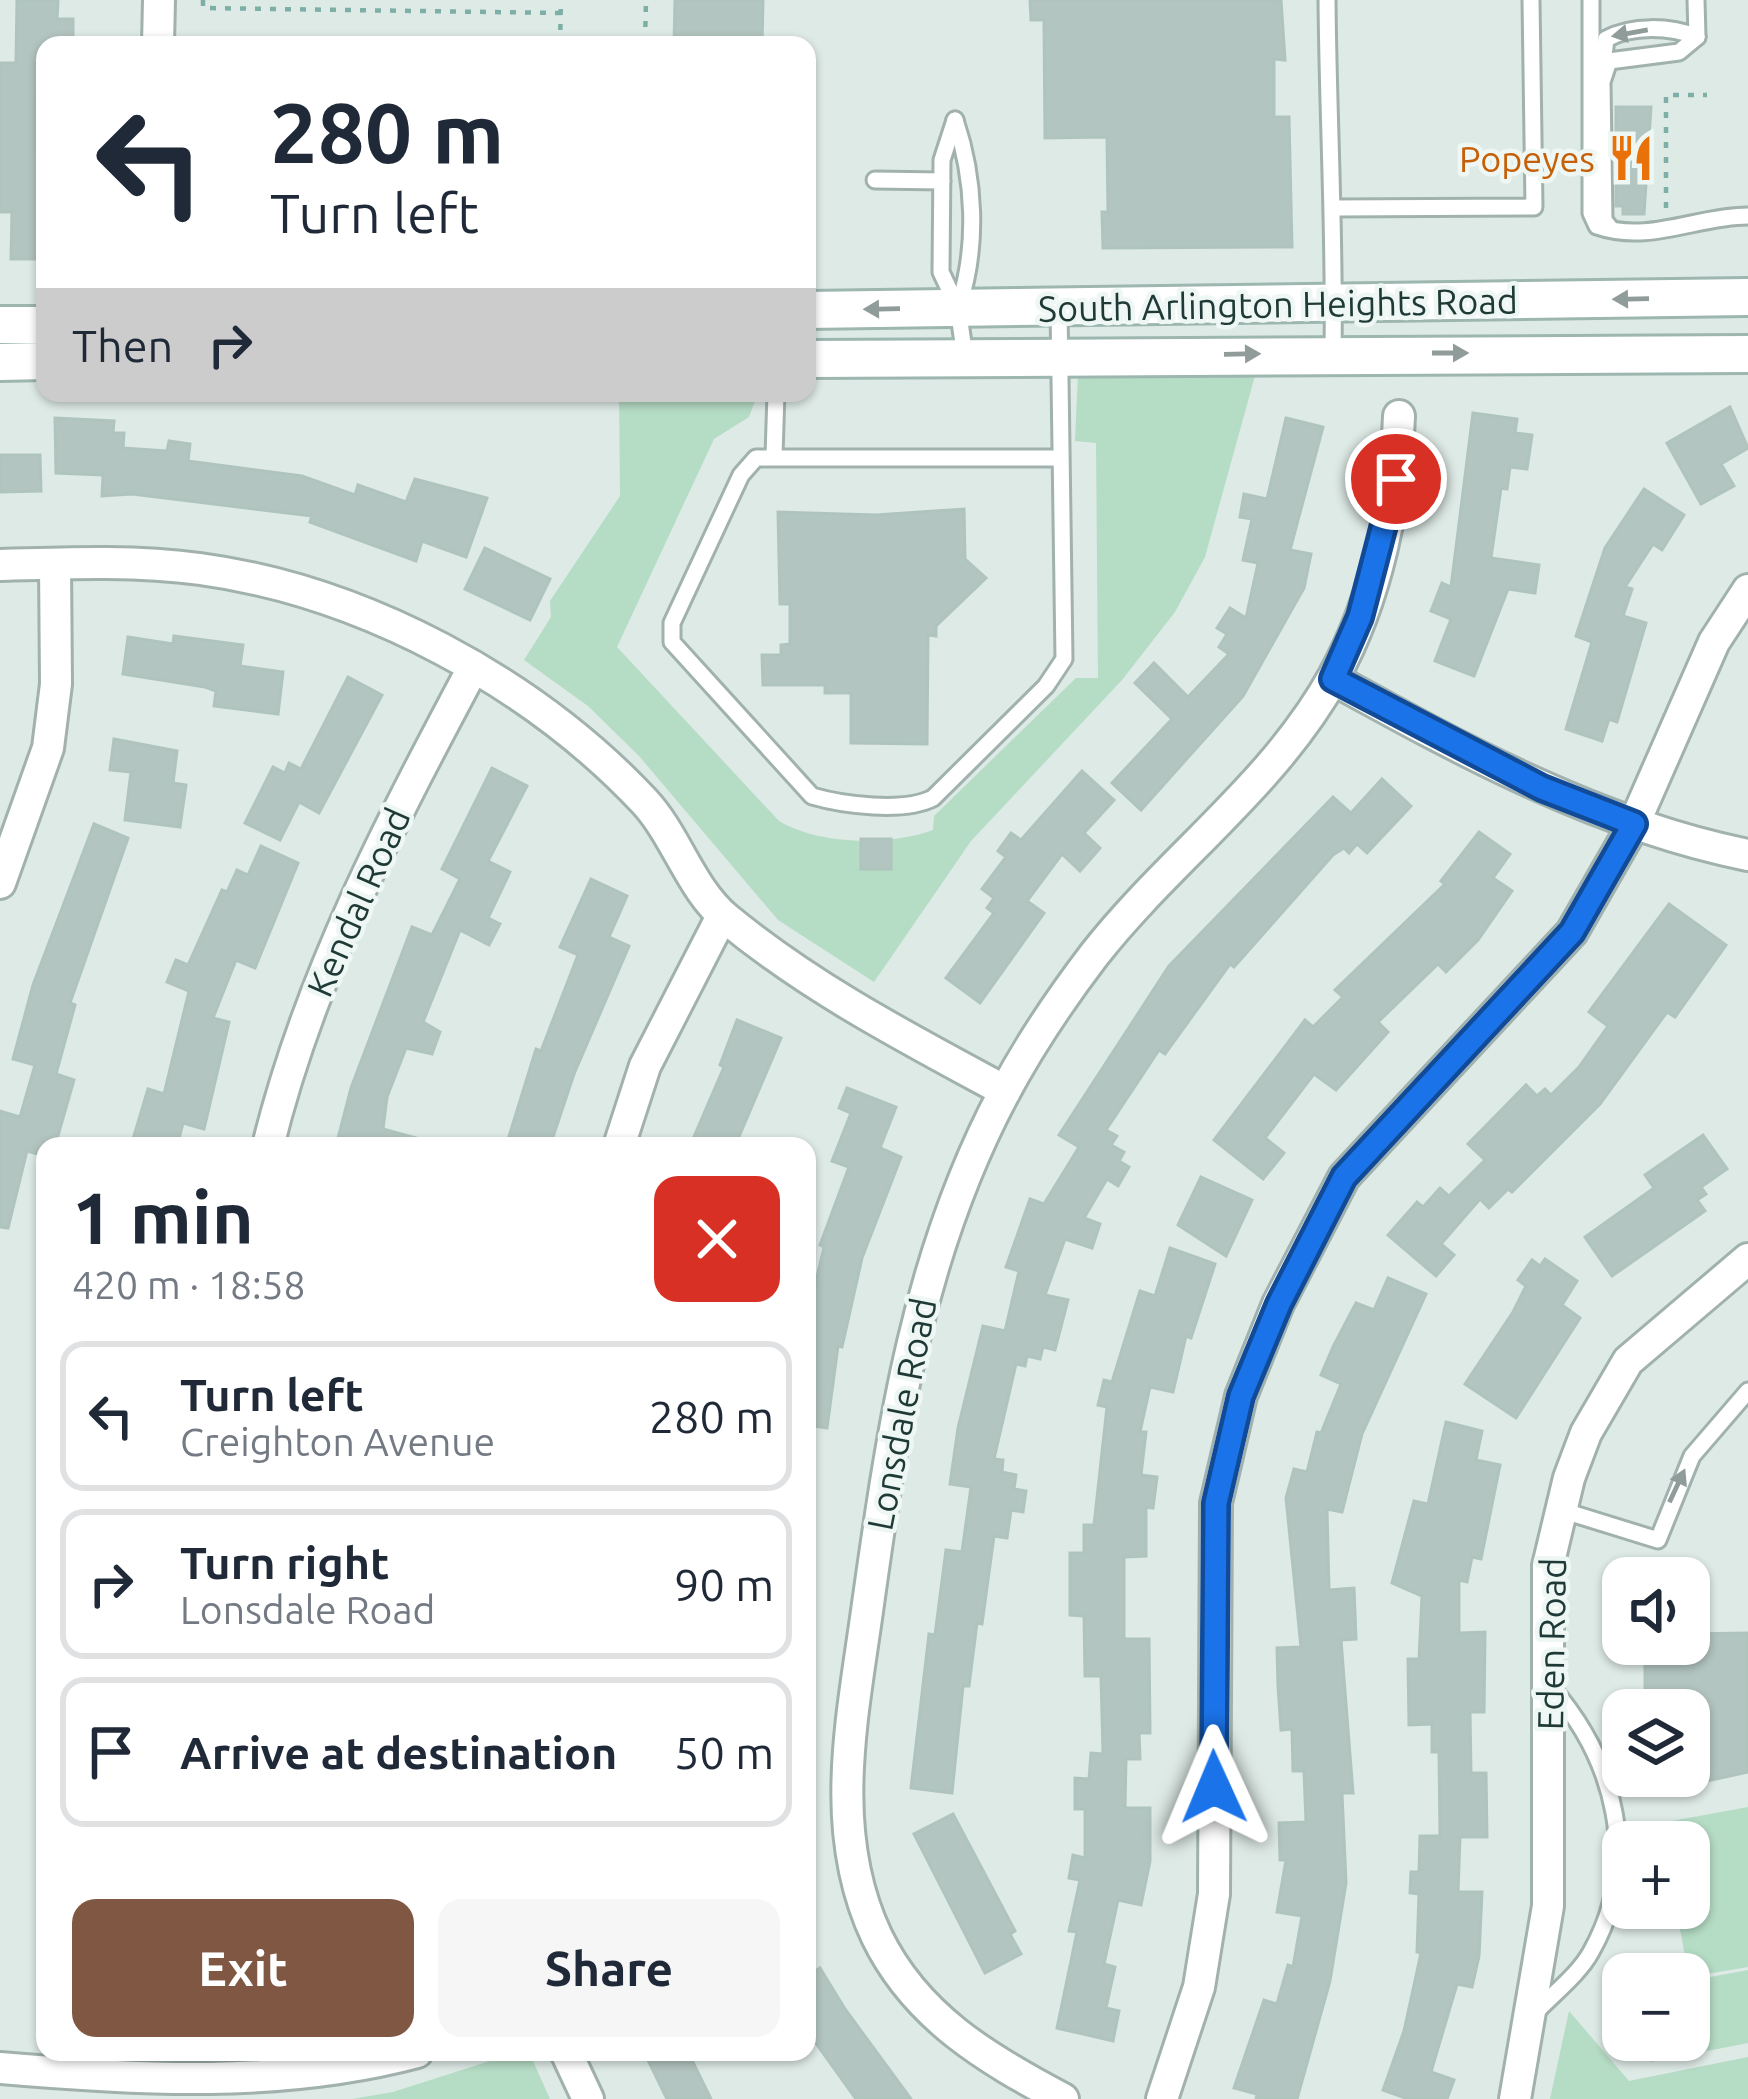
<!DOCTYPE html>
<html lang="en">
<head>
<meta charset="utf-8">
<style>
  body { margin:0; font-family:Ubuntu,sans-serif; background:#f6f6f7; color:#1f2937; height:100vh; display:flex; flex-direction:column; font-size:45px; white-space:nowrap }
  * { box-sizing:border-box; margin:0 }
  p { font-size:39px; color:#747a83 }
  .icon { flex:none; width:66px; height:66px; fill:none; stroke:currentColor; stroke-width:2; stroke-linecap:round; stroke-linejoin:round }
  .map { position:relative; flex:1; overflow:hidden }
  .side { position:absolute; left:36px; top:1137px; width:780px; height:924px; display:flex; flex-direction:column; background:#fff; border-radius:24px; box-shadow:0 3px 9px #0004 }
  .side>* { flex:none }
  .banner { position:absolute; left:36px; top:36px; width:780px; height:366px; border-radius:24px; box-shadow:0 3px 9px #0004; background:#fff; color:#1f2937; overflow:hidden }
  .buttons { position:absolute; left:1602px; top:1557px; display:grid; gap:24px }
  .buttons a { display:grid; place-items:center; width:108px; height:108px; border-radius:24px; background:#fff; box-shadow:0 3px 9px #0004; font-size:60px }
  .pin { position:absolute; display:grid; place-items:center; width:102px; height:102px; color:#fff; margin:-51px; border:6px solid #fff; border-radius:50%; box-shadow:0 3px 12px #0007 }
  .me { position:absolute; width:132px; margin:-66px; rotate:359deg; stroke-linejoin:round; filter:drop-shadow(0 0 9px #0008) }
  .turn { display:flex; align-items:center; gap:42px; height:252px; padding:0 36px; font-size:54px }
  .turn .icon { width:156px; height:156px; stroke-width:2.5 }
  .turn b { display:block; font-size:84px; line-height:102px }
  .then { display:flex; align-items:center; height:114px; padding:0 36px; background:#0003; gap:24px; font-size:45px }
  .round { display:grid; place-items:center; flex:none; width:126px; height:126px; border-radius:24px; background:#f6f6f7 }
  .headline { display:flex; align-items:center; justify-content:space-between; height:204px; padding:0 36px }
  h1 { font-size:72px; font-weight:700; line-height:90px }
  .button { display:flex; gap:24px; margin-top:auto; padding:24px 36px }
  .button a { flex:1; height:138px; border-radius:24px; background:#805742; color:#fff; font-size:48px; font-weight:700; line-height:138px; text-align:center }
  .button a+a { background:#f6f6f7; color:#1f2937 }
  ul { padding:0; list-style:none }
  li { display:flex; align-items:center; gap:36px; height:150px; margin:0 24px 18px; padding:0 12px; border:6px solid #e0e1e3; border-radius:24px }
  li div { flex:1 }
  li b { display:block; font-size:45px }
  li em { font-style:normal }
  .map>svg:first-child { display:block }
  .green { fill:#b5dcc5 }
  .building { fill:#b3c5c0; stroke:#b0c4be; stroke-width:3 }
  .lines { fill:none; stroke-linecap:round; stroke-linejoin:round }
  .lane-casing { stroke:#a1b2ae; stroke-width:21 }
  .street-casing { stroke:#a1b2ae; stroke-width:36 }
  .secondary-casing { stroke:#9db6b0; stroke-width:42 }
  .path { stroke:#7dafa6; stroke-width:4.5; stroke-dasharray:6 9; stroke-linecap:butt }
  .lane { stroke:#fff; stroke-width:15 }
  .street { stroke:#fff; stroke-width:30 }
  .secondary { stroke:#fff; stroke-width:36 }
  .oneway { fill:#8f9c9a }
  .route-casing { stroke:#114b97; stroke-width:30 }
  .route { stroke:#1a73e8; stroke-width:21 }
  .labels { text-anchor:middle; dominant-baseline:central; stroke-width:9; stroke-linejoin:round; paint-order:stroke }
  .food-label { font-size:36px; fill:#c56008; stroke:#eef7f4; text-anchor:end }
  .street-label { font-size:36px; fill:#1f3a36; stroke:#eef7f4 }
</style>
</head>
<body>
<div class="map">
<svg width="1748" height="2099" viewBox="0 0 1748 2099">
  <rect width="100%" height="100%" fill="#deeae6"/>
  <g class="green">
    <path d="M 1256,372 L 1205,557 L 1175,612 L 1122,680 L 971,841 L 874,982 L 778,920 L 639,756 L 588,706 L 524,660 L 551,617 L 550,601 L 620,496 L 619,393 L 758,393 L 749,417 L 714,439 L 617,647 L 779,821 C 819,845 889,846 933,830 L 934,816 L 1076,678 L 1098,678 L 1096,443 L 1075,441 L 1078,374 Z"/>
    <path d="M 1748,1807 L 1748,1967 L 1689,1977 L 1676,1908 L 1689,1908 L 1689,1842 L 1664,1842 L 1661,1823 Z"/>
    <path d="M 1748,1970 L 1748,2043 L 1651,2062 L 1637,2052 L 1634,2040 L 1689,2040 L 1689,1981 Z"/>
    <path d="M 1569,2011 L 1629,2081 L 1748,2057 L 1748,2099 L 1550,2099 Z"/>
    <path d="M 518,2052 L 529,2052 L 550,2099 L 352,2099 L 393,2092 Z"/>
  </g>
  <g class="building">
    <path d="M 17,0 L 58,0 L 57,19 L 73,19 L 73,41 L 45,45 L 45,91 L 36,91 L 35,150 L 45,150 L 45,259 L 11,259 L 12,212 L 0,212 L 0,63 L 16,63 Z"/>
    <path d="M 675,0 L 763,0 L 762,45 L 674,45 Z"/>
    <path d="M 1030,0 L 1281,0 L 1285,60 L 1274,59 L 1274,117 L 1289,117 L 1292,247 L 1103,248 L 1102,212 L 1108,212 L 1107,137 L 1045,138 L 1044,20 L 1031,20 Z"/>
    <path d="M 1616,107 L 1651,107 L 1644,214 L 1623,214 L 1623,206 L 1616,206 Z"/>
    <path d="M 1730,407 L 1748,448 L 1721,464 L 1734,486 L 1701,504 L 1667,443 Z"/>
    <path d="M 1473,413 L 1517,419 L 1515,433 L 1532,435 L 1527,469 L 1510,467 L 1507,489 L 1501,488 L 1491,558 L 1539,565 L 1535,593 L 1508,589 L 1474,676 L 1435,661 L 1451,619 L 1431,611 L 1442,583 L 1451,587 Z"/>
    <path d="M 55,418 L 114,421 L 113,433 L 124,433 L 123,448 L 167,451 L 169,441 L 190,444 L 188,461 L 302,476 L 355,495 L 358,485 L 406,502 L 415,479 L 487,498 L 466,557 L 422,541 L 416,561 L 310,522 L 312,516 L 132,494 L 102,496 L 103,475 L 56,473 Z"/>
    <path d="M 1286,418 L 1323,427 L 1290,550 L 1311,554 L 1304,588 L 1243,696 L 1141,810 L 1112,783 L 1172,719 L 1135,683 L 1154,663 L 1188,697 L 1229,654 L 1219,647 L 1227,634 L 1217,628 L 1230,608 L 1246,618 L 1258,563 L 1243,560 L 1252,519 L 1240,517 L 1244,494 L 1267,499 Z"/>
    <path d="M 0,455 L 40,455 L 41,491 L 0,492 Z"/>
    <path d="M 1644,489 L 1684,515 L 1662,550 L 1653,544 L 1625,587 L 1632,589 L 1623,616 L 1646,623 L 1617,722 L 1609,719 L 1602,741 L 1566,729 L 1592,642 L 1576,636 L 1605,548 Z"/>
    <path d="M 964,509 L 965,559 L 986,578 L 936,626 L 936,636 L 928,635 L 927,744 L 851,743 L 851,693 L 825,693 L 825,685 L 763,685 L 762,655 L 781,655 L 781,645 L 790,644 L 790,604 L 780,604 L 778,512 L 876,515 Z"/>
    <path d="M 485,548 L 550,579 L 530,620 L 465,589 Z"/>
    <path d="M 174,636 L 243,645 L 240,666 L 283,672 L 278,714 L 214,706 L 216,691 L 205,687 L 123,674 L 128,637 L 173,644 Z"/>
    <path d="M 348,677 L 382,695 L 319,813 L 299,802 L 280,840 L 245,823 L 273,767 L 285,773 L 289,763 L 301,769 Z"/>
    <path d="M 114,739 L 177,751 L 173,783 L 186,785 L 180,827 L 125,820 L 131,772 L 110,770 Z"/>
    <path d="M 492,768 L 527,786 L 488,861 L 510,872 L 488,918 L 500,924 L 489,945 L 460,930 L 423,1022 L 440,1032 L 432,1054 L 406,1048 L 387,1097 L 383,1129 L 420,1139 L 419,1146 L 336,1146 L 351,1088 L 412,927 L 432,935 L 460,879 L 442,869 Z"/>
    <path d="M 1082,771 L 1114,800 L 1084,833 L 1100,848 L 1080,871 L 1062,854 L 1027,901 L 1044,913 L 980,1003 L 946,978 L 994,913 L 987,908 L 994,898 L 982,889 L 1006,857 L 998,851 L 1011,833 L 1021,840 Z"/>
    <path d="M 1382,779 L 1411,806 L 1367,853 L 1357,844 L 1349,853 L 1344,848 L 1333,855 L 1234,967 L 1230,964 L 1165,1054 L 1159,1050 L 1106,1130 L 1117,1136 L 1111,1145 L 1124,1152 L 1119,1161 L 1129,1167 L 1118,1186 L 1107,1179 L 1084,1218 L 1100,1224 L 1092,1248 L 1065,1239 L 1045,1295 L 1068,1300 L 1055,1350 L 1043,1347 L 1040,1359 L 1027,1356 L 1025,1366 L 1016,1364 L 994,1459 L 1003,1460 L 1002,1472 L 1016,1475 L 1014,1489 L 1026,1491 L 1023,1512 L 1011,1510 L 1007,1538 L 994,1536 L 982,1624 L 977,1623 L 969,1686 L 963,1686 L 952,1793 L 911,1788 L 929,1634 L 935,1635 L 946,1550 L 962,1552 L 971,1487 L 950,1484 L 958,1428 L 983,1326 L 1005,1331 L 1019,1271 L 1006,1267 L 1030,1199 L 1044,1204 L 1079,1147 L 1059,1135 L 1169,966 L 1333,797 L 1351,813 Z"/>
    <path d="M 94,824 L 128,838 L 70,1003 L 75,1005 L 56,1074 L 74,1080 L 55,1146 L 45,1146 L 45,1156 L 27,1151 L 8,1228 L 0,1227 L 0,1111 L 20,1117 L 35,1065 L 13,1059 L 33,985 Z"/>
    <path d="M 1479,832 L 1510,854 L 1493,878 L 1512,891 L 1478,940 L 1446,972 L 1438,964 L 1378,1022 L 1388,1032 L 1336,1090 L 1314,1074 L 1265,1138 L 1284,1153 L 1263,1179 L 1214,1140 L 1305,1020 L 1313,1027 L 1343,997 L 1335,990 L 1445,884 L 1441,881 Z"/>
    <rect x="861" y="839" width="30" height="30"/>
    <path d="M 261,846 L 298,863 L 255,968 L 236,960 L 213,1018 L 229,1022 L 204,1129 L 183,1123 L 177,1146 L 131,1146 L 148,1089 L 164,1094 L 189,991 L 167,982 L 176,960 L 188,965 L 222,890 L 227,892 L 237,870 L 248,875 Z"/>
    <path d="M 591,879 L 627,896 L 609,937 L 629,946 L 574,1074 L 550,1146 L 506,1146 L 536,1049 L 541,1051 L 578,955 L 560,947 Z"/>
    <path d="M 1669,904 L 1726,945 L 1675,1017 L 1667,1012 L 1600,1104 L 1512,1192 L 1508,1189 L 1489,1208 L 1480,1199 L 1441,1244 L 1454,1255 L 1436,1276 L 1388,1235 L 1417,1202 L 1423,1207 L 1440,1188 L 1449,1196 L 1485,1160 L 1468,1144 L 1526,1085 L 1537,1096 L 1545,1089 L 1551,1095 L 1579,1067 L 1608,1026 L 1589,1012 Z"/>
    <path d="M 737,1020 L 781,1038 L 735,1146 L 690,1146 L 724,1067 L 720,1065 Z"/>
    <path d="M 847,1088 L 896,1107 L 880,1148 L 901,1157 L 862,1258 L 842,1347 L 838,1346 L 827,1428 L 807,1425 L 807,1289 L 814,1290 L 824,1247 L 820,1245 L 849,1167 L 832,1161 L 851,1113 L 839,1108 Z"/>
    <path d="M 1703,1135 L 1727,1169 L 1701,1187 L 1706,1194 L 1697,1200 L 1705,1211 L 1612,1276 L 1585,1237 L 1654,1188 L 1645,1175 Z"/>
    <path d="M 1201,1177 L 1252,1200 L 1226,1256 L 1178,1225 Z"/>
    <path d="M 1170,1248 L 1215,1264 L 1191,1338 L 1186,1336 L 1173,1392 L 1150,1387 L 1140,1432 L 1146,1432 L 1141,1475 L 1157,1477 L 1153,1508 L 1146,1507 L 1146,1556 L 1124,1557 L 1124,1639 L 1149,1639 L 1150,1733 L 1139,1733 L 1140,1759 L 1126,1759 L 1125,1808 L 1150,1808 L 1150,1861 L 1141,1905 L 1118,1900 L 1104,1964 L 1115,1967 L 1106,2008 L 1119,2011 L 1113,2041 L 1057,2028 L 1077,1932 L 1069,1931 L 1080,1880 L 1069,1878 L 1073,1855 L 1085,1858 L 1085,1809 L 1075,1809 L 1075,1778 L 1089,1779 L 1091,1753 L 1103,1754 L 1101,1676 L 1085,1676 L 1084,1616 L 1070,1615 L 1070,1553 L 1084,1553 L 1084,1525 L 1094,1525 L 1107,1407 L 1098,1405 L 1104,1380 L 1112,1382 L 1140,1291 L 1155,1296 Z"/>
    <path d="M 1545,1259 L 1577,1281 L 1562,1305 L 1580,1318 L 1516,1418 L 1465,1384 L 1513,1312 L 1526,1286 L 1518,1280 L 1532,1260 L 1540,1266 Z"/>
    <path d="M 1388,1278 L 1426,1294 L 1362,1434 L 1342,1512 L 1327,1509 L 1329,1590 L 1354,1588 L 1356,1639 L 1341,1640 L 1353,1793 L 1342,1793 L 1346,1883 L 1330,1981 L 1297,2099 L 1256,2099 L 1257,2094 L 1234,2088 L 1264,2000 L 1277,2004 L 1288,1965 L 1293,1967 L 1302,1916 L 1277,1912 L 1286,1860 L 1280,1860 L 1279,1823 L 1306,1822 L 1304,1771 L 1293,1771 L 1292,1729 L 1281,1730 L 1278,1686 L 1277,1648 L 1301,1647 L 1286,1498 L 1294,1469 L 1307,1472 L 1317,1432 L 1321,1433 L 1341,1384 L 1321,1375 L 1333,1347 L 1356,1303 L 1374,1310 Z"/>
    <path d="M 1446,1422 L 1482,1431 L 1476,1460 L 1500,1465 L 1481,1559 L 1472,1557 L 1467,1582 L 1459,1580 L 1459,1633 L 1485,1632 L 1484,1712 L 1470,1712 L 1471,1773 L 1486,1773 L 1487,1837 L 1460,1837 L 1458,1892 L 1482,1892 L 1479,1956 L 1472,1987 L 1457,1984 L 1431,2072 L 1454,2080 L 1447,2099 L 1408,2099 L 1383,2090 L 1404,2031 L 1421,1953 L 1417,1952 L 1419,1894 L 1410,1893 L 1411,1872 L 1419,1872 L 1420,1836 L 1440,1836 L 1439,1752 L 1432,1752 L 1432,1724 L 1409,1725 L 1408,1659 L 1419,1659 L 1422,1596 L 1392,1583 L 1414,1501 L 1428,1504 Z"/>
    <path d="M 1748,1633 L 1748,1772 L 1689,1785 L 1689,1710 L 1645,1710 L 1645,1658 L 1669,1658 L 1665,1644 L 1689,1644 L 1689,1634 Z"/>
    <path d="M 953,1814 L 1015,1931 L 1010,1934 L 1021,1954 L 985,1973 L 914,1834 Z"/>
    <path d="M 820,1968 L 845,2009 L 911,2099 L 856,2099 L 815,2042 L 807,2030 L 807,1977 Z"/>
    <path d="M 644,2052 L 688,2052 L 711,2099 L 667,2099 Z"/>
  </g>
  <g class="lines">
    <defs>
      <g id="lane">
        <path d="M 1327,0 C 1328,118 1335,234 1333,353"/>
        <path d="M 1591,0 L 1591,213 L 1597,226 C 1649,244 1697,216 1748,216"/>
        <path d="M 1696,0 L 1697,37"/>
        <path d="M 1602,72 L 1606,39 C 1632,25 1670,26 1697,37"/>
        <path d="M 955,120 L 942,160 L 941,272 L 958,308 L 965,357"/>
        <path d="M 955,120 C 975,179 978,246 959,305"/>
        <path d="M 875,180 L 942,181"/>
        <path d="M 1335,208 L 1534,207 L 1531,0"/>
        <path d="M 1611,229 L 1604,220 L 1602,82 L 1609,61 L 1679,52 L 1697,37"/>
        <path d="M 774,456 L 776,393"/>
        <path d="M 1058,458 L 756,458 L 741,475 L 672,623 L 672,642 L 812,796 C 843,805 904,813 933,798 L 1046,686 L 1064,659 L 1059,308"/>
        <path d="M 1561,1510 L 1658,1540 L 1692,1456 L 1748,1391"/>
        <path d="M 1535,2013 C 1553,1994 1579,1974 1591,1952 C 1642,1862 1615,1760 1551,1687"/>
      </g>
      <g id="street">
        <path d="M 158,45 L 159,0"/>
        <path d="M 0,565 C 65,563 135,560 200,569 C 363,591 532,682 644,801 C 676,835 691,890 727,919 C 812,989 909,1039 1005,1091"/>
        <path d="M 1333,679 C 1465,752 1599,825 1748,855"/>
        <path d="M 0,883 L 48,748 L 56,684 L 55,564"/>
        <path d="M 268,1146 C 310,975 391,822 473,668"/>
        <path d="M 619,1146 L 645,1066 L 722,916"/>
        <path d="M 566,2052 L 588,2099"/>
        <path d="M 0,2068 C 138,2080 282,2088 417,2052"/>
        <path d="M 1063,2099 C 987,2059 916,2017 877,1937 C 826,1830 853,1715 868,1604 C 893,1426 918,1254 1004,1093 C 1029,1046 1062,997 1094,955 C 1169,859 1274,785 1334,676 C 1377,598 1396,504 1399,416"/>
        <path d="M 1162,2099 L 1199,1987 L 1214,1894 L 1216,1503 L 1241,1396 L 1278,1304 L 1344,1177 L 1572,932 L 1634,824 L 1714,642 L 1748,590"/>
        <path d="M 1515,2099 L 1548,1906 L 1548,1566 L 1569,1478 L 1586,1433 L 1628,1361 L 1748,1259"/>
      </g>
      <g id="secondary">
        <path d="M 807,310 L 1748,297"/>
        <path d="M 0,325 L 45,325"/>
        <path d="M 807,359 L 1748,354"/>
        <path d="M 0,362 L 45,361"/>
      </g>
    </defs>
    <use href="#lane" class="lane-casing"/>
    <use href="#street" class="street-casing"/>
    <use href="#secondary" class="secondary-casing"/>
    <g class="path">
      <path d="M 203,0 L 203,8 L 561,13"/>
      <path d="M 645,42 L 646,0"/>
      <path d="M 560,45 L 561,0"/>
      <path d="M 1666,208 L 1666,95 L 1707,95"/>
    </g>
    <use href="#lane" class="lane"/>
    <use href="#street" class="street"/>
    <use href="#secondary" class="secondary"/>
  </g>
  <defs><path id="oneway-solid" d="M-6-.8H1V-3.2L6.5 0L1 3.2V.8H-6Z" transform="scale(3)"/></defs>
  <g class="oneway">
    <use href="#oneway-solid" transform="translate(1630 33) rotate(170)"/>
    <use href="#oneway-solid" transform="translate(1631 299) rotate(179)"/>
    <use href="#oneway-solid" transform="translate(882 309) rotate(179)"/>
    <use href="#oneway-solid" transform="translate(1450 353)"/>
    <use href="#oneway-solid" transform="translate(1242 354) rotate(-1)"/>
    <use href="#oneway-solid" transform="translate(1677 1486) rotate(-65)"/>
  </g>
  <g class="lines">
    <defs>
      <path id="route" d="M 1214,1787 L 1216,1503 L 1241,1396 L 1279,1304 L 1344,1177 L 1572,932 L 1634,824 L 1542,788 L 1333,679 L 1360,617 L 1396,479"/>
    </defs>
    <use href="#route" class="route-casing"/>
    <use href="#route" class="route"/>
  </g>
  <defs>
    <symbol id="restaurant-bare" viewBox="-9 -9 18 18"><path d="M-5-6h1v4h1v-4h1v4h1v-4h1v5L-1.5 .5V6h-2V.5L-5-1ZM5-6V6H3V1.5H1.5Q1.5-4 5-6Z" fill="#e8710a" stroke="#eef7f4" stroke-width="2.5" paint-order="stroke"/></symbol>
  </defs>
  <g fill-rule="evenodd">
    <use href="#restaurant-bare" x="1598" y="125" width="66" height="66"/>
  </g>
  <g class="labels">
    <g class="food-label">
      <text x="1595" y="158">Popeyes</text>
    </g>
    <g class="street-label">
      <text transform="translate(1278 304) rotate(-1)">South Arlington Heights Road</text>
      <text transform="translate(358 902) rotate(-66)">Kendal Road</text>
      <text transform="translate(901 1414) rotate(-79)">Lonsdale Road</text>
      <text transform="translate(1551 1644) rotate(-89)">Eden Road</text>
    </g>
  </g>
</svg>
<div class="buttons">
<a><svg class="icon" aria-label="sound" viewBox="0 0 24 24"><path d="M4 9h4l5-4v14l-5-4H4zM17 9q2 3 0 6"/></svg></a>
<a><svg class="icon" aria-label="layers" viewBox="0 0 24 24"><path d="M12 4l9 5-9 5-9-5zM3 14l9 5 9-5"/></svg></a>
<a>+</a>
<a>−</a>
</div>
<div class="pin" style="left:1396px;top:479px;background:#d93025"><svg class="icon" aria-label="arrive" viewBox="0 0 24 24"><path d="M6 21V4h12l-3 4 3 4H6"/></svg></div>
<svg class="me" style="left:1214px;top:1787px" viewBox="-20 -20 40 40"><path d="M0-17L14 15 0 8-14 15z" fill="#1a73e8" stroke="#fff" stroke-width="4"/></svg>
<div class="banner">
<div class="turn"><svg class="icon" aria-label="left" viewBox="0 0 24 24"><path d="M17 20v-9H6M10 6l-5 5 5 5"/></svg><div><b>280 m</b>Turn left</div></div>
<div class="then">Then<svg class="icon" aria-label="right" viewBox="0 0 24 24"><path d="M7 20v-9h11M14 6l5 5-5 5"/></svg></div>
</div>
<section class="side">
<div class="headline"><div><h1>1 min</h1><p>420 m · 18:58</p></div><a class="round" style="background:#d93025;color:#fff"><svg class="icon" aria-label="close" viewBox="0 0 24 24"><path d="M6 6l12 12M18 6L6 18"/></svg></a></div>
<ul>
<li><svg class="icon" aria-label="left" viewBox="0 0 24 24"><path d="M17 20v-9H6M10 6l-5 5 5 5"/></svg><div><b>Turn left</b><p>Creighton Avenue</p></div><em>280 m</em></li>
<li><svg class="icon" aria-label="right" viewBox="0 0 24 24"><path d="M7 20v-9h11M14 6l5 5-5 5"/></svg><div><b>Turn right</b><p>Lonsdale Road</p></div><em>90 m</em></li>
<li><svg class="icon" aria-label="arrive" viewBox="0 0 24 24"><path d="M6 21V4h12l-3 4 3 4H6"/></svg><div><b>Arrive at destination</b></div><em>50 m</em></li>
</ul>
<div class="button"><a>Exit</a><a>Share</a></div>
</section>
</div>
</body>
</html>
